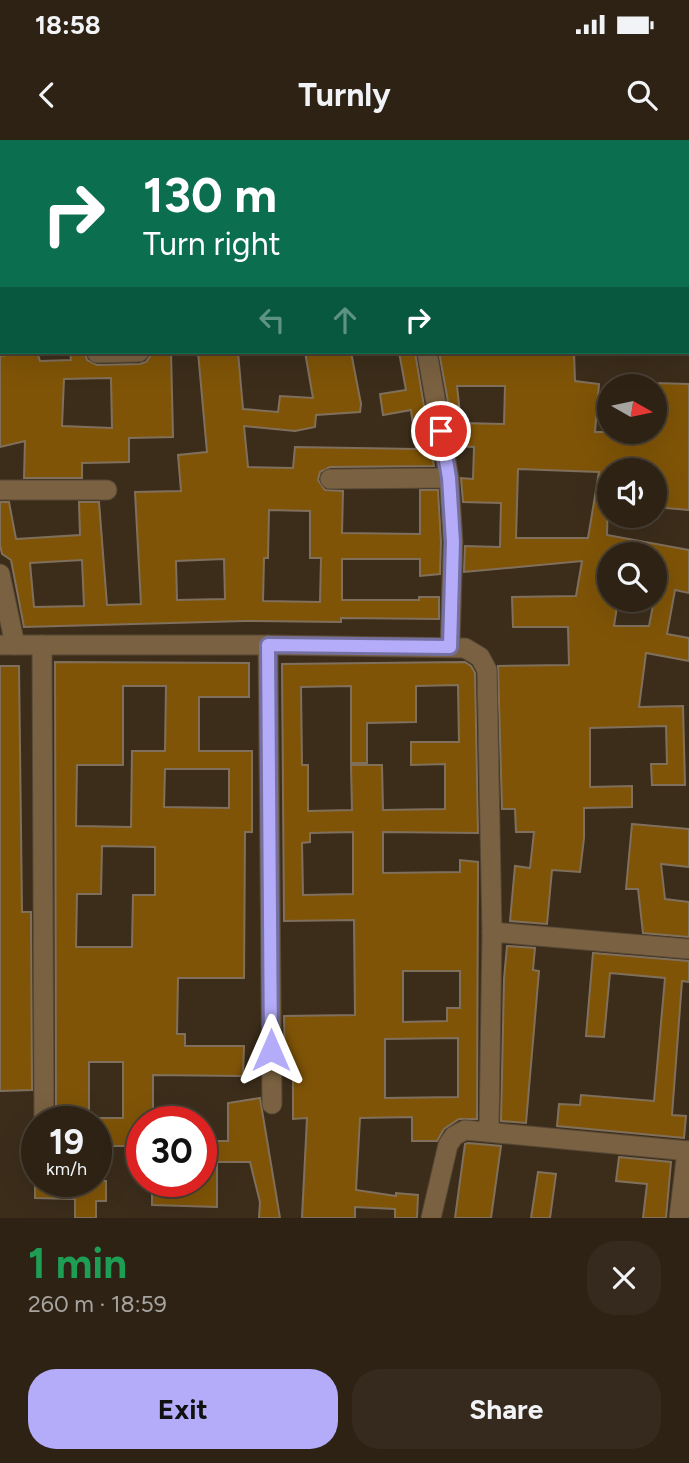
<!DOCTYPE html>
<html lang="en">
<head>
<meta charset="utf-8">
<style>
  body { margin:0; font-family:Figtree,sans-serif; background:#352a1d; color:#f1f3f6; height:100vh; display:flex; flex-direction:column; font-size:26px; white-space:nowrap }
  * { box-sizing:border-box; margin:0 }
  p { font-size:23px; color:#a7a4a0 }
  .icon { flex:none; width:38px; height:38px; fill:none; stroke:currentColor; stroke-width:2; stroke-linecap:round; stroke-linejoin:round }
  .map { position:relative; height:1078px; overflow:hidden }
  .details { display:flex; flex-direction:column; background:#2d2214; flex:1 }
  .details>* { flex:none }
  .guide { position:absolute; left:0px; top:0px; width:690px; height:214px; box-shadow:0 7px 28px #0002,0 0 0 2px #483f34; background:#0b6e4f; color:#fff; overflow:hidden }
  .needle { width:46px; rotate:99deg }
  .fabs { position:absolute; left:597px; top:234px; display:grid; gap:14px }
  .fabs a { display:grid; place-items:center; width:70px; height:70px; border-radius:50%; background:#2d2214; box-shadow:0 7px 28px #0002,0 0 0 2px #483f34; font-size:35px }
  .speed { position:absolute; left:21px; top:966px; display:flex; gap:14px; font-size:35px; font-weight:700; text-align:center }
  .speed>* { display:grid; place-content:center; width:91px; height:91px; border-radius:50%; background:#2d2214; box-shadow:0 7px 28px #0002,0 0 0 2px #483f34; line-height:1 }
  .speed small { font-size:18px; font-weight:400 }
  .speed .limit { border:10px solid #d22; background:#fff; color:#111 }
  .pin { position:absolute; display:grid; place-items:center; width:60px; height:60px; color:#fff; margin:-30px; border:4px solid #fff; border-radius:50%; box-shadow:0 2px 7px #0007 }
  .me { position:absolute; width:77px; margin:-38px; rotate:0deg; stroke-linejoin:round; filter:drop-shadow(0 0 5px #0008) }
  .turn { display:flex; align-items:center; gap:24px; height:147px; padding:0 28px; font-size:32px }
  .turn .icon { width:91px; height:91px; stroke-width:2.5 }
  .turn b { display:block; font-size:49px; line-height:60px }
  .lanes { display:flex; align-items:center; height:66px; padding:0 28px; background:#0003; justify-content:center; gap:35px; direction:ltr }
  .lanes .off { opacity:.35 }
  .round { display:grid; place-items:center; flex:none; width:74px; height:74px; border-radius:28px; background:#352a1d }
  .head { display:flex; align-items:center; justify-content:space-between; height:119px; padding:0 28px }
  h1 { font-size:42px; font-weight:700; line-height:52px; color:#1e9e55 }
  .cta { display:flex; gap:14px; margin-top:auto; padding:14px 28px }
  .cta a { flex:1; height:80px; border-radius:28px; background:#b4acf9; color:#111; font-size:28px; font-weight:700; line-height:80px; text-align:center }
  .cta a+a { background:#352a1d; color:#f1f3f6 }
  .status { display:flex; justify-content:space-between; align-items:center; height:49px; padding:0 35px; background:#2d2214; direction:ltr }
  .status svg { height:19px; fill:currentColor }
  header { display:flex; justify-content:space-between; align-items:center; height:91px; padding:0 28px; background:#2d2214; font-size:32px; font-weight:700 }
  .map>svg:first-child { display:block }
  .building { fill:#7f5407; stroke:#80705b; stroke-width:2; fill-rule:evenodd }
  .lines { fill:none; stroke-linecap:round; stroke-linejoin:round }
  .minor-casing { stroke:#574837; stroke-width:21 }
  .minor { stroke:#796141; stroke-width:19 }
  .route-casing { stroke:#7570a2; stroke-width:18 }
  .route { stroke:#b4acf9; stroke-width:12 }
</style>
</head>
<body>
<div class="status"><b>18:58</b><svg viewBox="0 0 49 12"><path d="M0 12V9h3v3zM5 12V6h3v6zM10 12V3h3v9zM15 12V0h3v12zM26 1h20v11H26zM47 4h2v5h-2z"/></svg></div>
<header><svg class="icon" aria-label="back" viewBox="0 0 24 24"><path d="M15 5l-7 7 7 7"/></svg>Turnly<svg class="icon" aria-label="search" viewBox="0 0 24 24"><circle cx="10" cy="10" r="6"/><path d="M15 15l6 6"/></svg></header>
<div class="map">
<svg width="689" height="1078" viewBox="0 0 689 1078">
  <rect width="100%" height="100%" fill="#3c2d1b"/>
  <g class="building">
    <path d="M 26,212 L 37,212 L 40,221 L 71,220 L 70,212 L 85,212 L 87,220 L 97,225 L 140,224 L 146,222 L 151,215 L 171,212 L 173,297 L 129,298 L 129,322 L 82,323 L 82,338 L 24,338 L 25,301 L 0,307 L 0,216 ZM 111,238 L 112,288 L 62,286 L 64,239 Z"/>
    <path d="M 198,212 L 238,212 L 243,269 L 278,272 L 280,256 L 313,258 L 305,212 L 351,212 L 361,264 L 360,272 L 316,275 L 315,287 L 295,291 L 244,286 L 248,327 L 293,328 L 295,307 L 416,309 L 411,270 L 383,275 L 380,254 L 406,250 L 399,212 L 415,212 L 434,326 L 330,327 L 320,332 L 318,340 L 325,350 L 343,351 L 342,393 L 420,394 L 420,350 L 438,350 L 441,402 L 440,434 L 420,436 L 420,419 L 342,419 L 342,460 L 419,460 L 419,457 L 439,457 L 439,479 L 341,478 L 341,482 L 245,481 L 24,487 L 11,420 L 2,414 L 0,405 L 0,362 L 9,362 L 16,399 L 80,395 L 79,362 L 99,362 L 107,465 L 141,464 L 135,352 L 181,351 L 178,315 L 207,312 ZM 269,370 L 310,371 L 310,418 L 321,418 L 320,462 L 263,461 L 264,418 L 268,418 ZM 224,419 L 225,459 L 177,460 L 176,421 ZM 82,420 L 84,466 L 34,467 L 30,423 Z"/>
    <path d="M 439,212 L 574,212 L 575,241 L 599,244 L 595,292 L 654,292 L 654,243 L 689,244 L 689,370 L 654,367 L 654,331 L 609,331 L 607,395 L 689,410 L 689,453 L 675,450 L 667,494 L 689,498 L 689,521 L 646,513 L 639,567 L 683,566 L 685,645 L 652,645 L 651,624 L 667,624 L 666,586 L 590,588 L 590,647 L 632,646 L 632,667 L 584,668 L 584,698 L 580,732 L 552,730 L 547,784 L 510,781 L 515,726 L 530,728 L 534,692 L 516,692 L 515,669 L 502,669 L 498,526 L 569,525 L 568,487 L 513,487 L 512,457 L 576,456 L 582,421 L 464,432 L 465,406 L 500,407 L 501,363 L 463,362 L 461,338 L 473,339 L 474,307 L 456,306 ZM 457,246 L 505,246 L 504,284 L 461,283 ZM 518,329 L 599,332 L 588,398 L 516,398 ZM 609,415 L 654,415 L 654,423 L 661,424 L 649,486 L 614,486 L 618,460 L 609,460 Z"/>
    <path d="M 55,522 L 249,523 L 249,557 L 199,557 L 199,611 L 252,611 L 252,692 L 245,692 L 244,838 L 178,838 L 177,894 L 185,894 L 185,906 L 244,906 L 243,936 L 153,935 L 153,982 L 142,982 L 142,1006 L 96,1006 L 96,978 L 123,978 L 123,922 L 89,922 L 89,982 L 56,982 ZM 123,546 L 166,546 L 165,611 L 132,611 L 131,687 L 76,686 L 77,625 L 123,625 ZM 165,629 L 229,629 L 229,668 L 164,667 ZM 102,706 L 155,707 L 155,755 L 133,755 L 132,807 L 76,807 L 77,754 L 101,754 Z"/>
    <path d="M 465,522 L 471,526 L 475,533 L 478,693 L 383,692 L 383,733 L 460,732 L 460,720 L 478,722 L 477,979 L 459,979 L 444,989 L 437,1001 L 412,1001 L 412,977 L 360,978 L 356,1050 L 396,1056 L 396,1053 L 418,1055 L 417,1078 L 395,1078 L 395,1069 L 355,1067 L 355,1078 L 302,1078 L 307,978 L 293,979 L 293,928 L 285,928 L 284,876 L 355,875 L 354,780 L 284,781 L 282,524 ZM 458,545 L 459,602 L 411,602 L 411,625 L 445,624 L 445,669 L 383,670 L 382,625 L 351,625 L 352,670 L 308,671 L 308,625 L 302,625 L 301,547 L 351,546 L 351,623 L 367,623 L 367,583 L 416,582 L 416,546 ZM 353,692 L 353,754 L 303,755 L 302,703 L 310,702 L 310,693 ZM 403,831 L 460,831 L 460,868 L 447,868 L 447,881 L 403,882 ZM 458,898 L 458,957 L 385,958 L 385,899 Z"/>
    <path d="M 0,526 L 19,526 L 22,772 L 31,772 L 32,950 L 0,951 Z"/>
    <path d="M 632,684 L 689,689 L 689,727 L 661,724 L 665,759 L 689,762 L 689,797 L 643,793 L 638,749 L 626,749 Z"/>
    <path d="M 507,806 L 535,808 L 533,830 L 539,831 L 526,983 L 501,981 L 504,839 Z"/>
    <path d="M 593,813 L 689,821 L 689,842 L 682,841 L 672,975 L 686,976 L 684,998 L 557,986 L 559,964 L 580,965 L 581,955 L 654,961 L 665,838 L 610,833 L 604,897 L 586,896 Z"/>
    <path d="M 260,958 L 280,1078 L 259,1078 L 260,1062 L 250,1022 L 217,1022 L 217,1067 L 152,1065 L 152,1041 L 201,1041 L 201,1001 L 228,1001 L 228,963 Z"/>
    <path d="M 468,1003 L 501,1006 L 491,1078 L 455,1078 L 465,1004 Z"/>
    <path d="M 619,1017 L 671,1022 L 666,1078 L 643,1078 L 647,1044 L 616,1041 Z"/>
    <path d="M 538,1032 L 556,1034 L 550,1078 L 531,1078 Z"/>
    <path d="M 35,1041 L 106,1041 L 106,1061 L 96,1061 L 96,1078 L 75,1078 L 75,1059 L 35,1058 Z"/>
  </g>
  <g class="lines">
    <defs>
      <g id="minor">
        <path d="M 4,0 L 5,2"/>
        <path d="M 622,2 L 625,0"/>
        <path d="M 427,212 L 449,338 L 453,402 L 450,507"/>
        <path d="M 97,213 L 139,212"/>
        <path d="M 330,339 L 449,338"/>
        <path d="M 0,350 L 107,350"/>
        <path d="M 0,434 L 15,505"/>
        <path d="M 0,505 L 268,505 L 465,508 L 480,517 L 487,530 L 492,792"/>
        <path d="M 42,505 L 44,982"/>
        <path d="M 268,505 L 272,964"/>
        <path d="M 489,991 L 492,792 L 689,809"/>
        <path d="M 431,1078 L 448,1005 L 454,996 L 465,990 L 689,1011"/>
        <path d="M 679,1078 L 687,1011"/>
      </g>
    </defs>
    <use href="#minor" class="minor-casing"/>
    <use href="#minor" class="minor"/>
  </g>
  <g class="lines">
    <defs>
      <path id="route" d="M 271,910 L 268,505 L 450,507 L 453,402 L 449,338 L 441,291"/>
    </defs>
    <use href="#route" class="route-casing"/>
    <use href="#route" class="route"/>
  </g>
</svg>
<div class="fabs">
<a><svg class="needle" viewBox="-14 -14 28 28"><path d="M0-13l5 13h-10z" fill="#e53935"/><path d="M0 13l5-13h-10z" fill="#a7a4a0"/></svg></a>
<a><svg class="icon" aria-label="sound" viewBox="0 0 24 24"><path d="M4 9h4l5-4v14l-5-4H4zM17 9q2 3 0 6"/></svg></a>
<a><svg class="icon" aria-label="search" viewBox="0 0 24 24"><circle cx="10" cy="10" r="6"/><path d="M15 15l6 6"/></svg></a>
</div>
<div class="speed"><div>19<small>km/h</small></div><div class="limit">30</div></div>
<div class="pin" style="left:441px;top:291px;background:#d93025"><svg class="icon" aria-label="arrive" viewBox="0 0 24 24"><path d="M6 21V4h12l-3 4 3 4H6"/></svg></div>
<svg class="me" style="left:271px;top:910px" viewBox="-20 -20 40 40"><path d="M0-17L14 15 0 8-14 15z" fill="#b4acf9" stroke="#fff" stroke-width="4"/></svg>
<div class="guide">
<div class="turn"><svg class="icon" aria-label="right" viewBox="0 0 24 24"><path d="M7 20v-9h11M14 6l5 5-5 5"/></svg><div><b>130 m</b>Turn right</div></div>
<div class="lanes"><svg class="icon off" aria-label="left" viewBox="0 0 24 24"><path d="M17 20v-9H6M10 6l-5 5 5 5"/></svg><svg class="icon off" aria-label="ahead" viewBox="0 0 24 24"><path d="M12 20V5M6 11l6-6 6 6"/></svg><svg class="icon" aria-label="right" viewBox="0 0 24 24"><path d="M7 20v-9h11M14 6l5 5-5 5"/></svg></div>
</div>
</div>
<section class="details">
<div class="head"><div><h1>1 min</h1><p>260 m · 18:59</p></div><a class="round"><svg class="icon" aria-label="close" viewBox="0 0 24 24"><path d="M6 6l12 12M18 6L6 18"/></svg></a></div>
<div class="cta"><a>Exit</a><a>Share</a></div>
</section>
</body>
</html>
